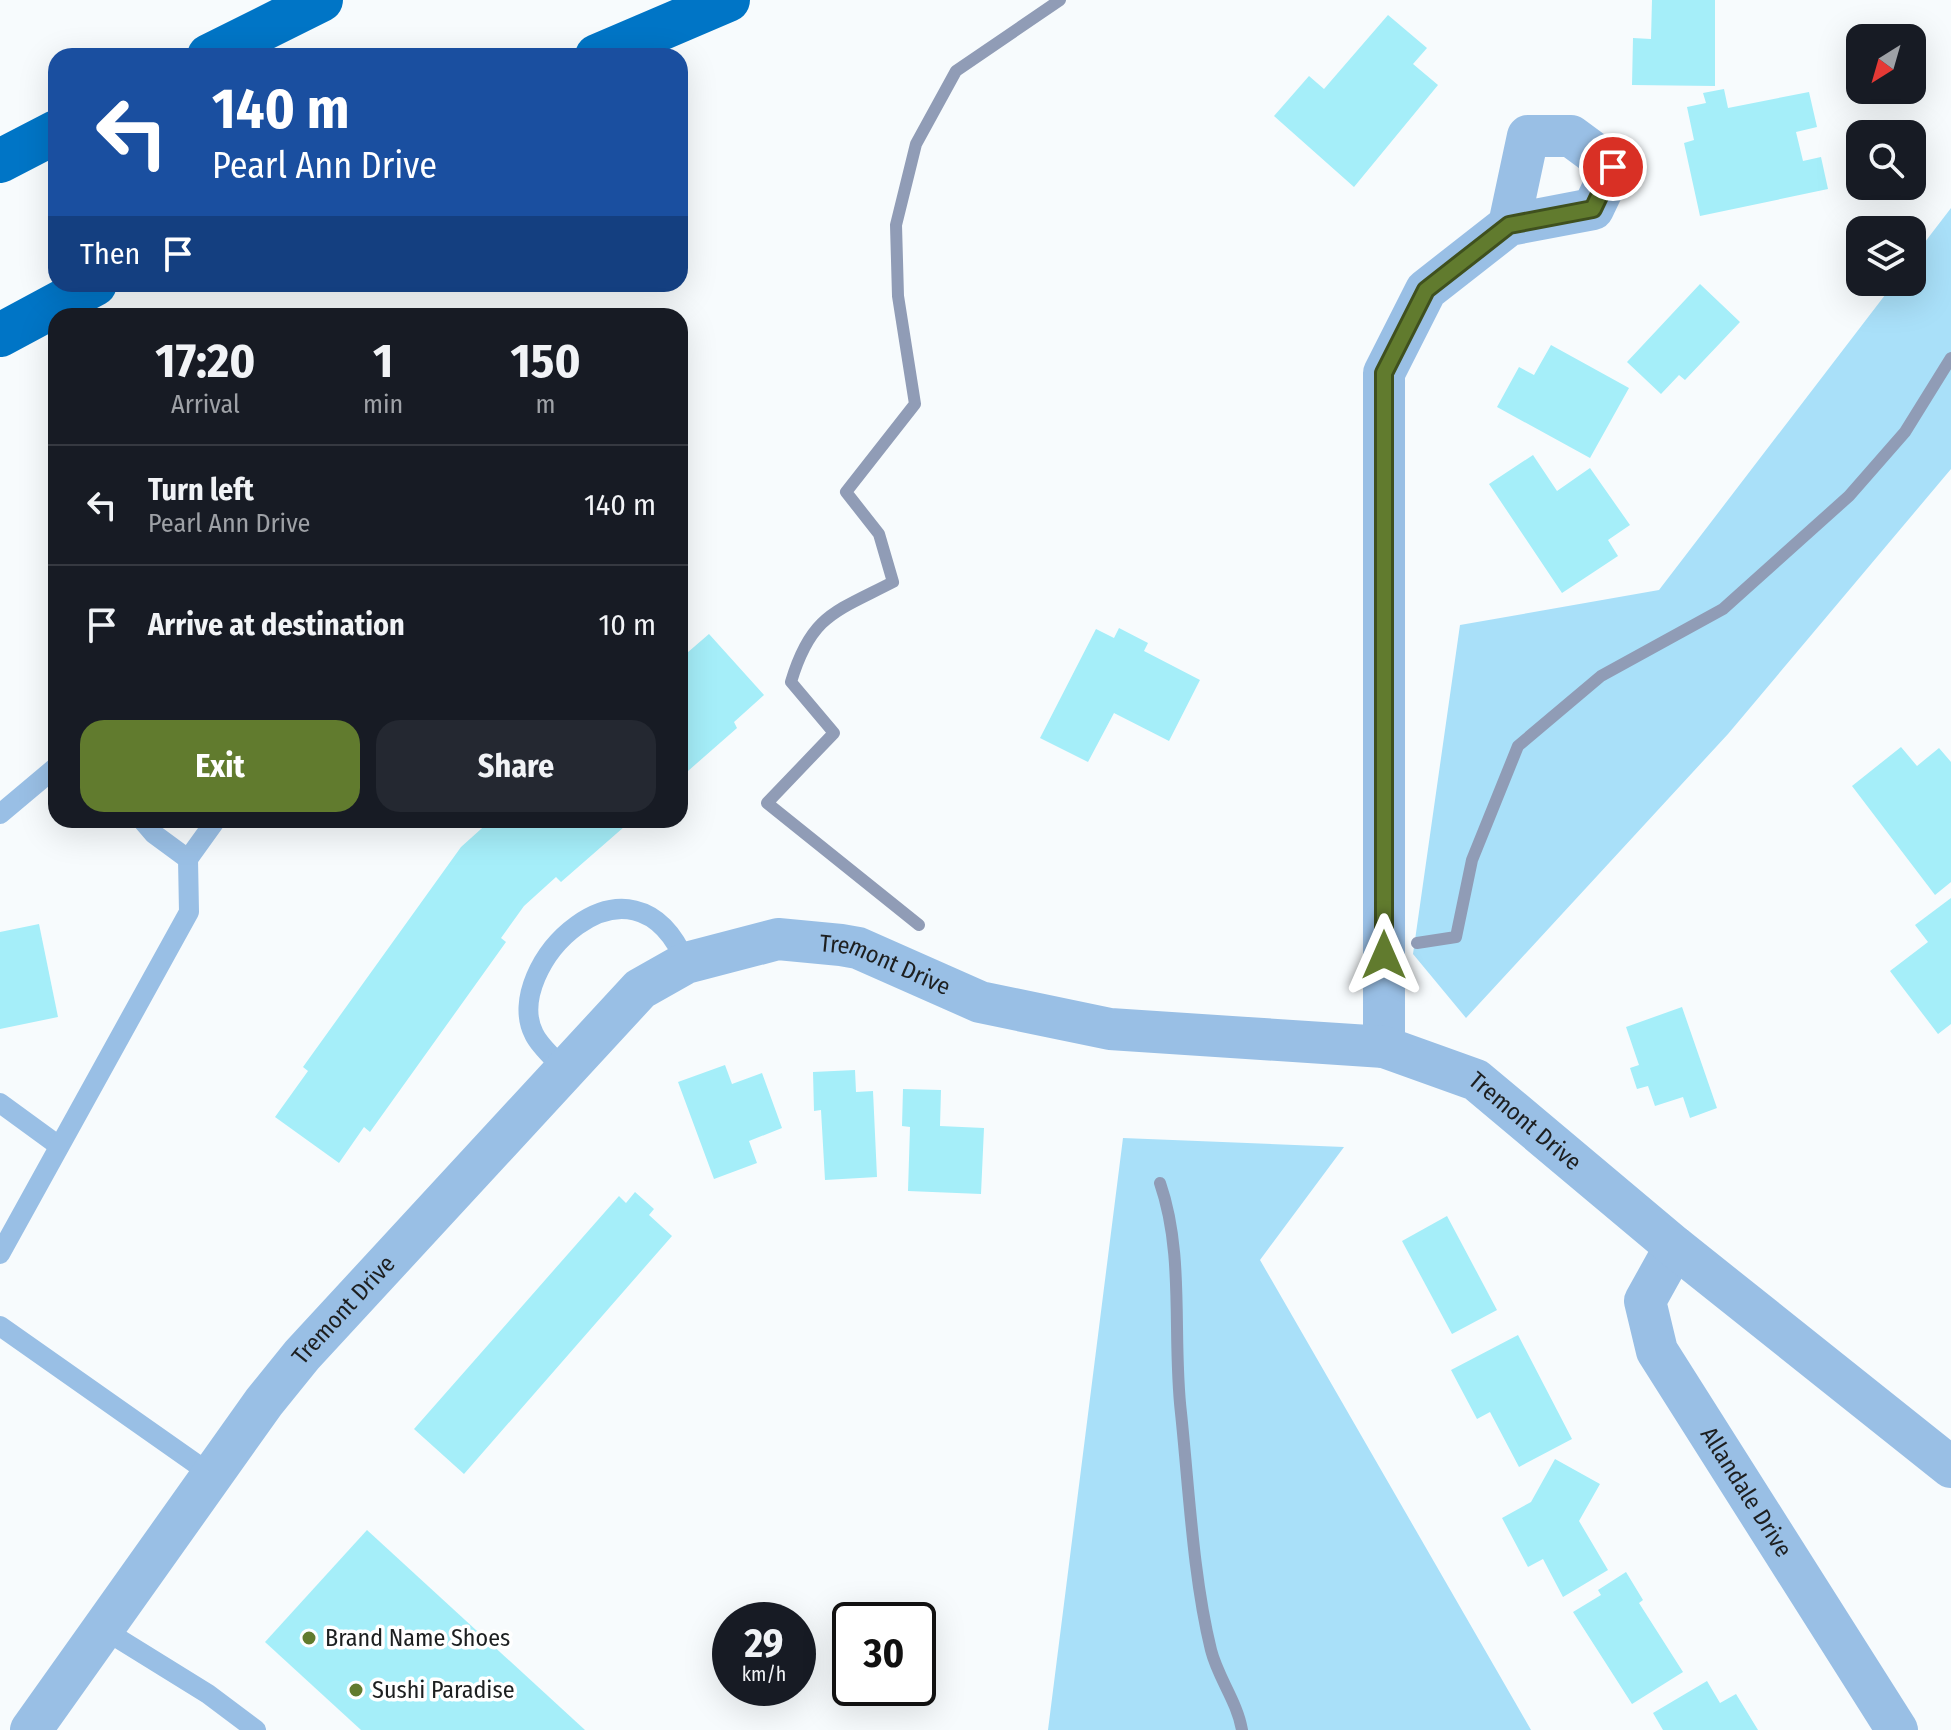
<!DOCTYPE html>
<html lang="en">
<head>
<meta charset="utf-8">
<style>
  body { margin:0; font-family:"Fira Sans Condensed",sans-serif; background:#242831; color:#f1f3f6; height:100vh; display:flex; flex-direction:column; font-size:30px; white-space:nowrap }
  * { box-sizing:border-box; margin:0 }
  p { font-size:26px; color:#9ea1a6 }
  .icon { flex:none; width:44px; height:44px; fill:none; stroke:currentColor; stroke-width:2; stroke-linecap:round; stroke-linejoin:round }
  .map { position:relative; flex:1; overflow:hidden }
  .drawer { position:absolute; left:48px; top:308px; width:640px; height:520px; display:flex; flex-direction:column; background:#171b24; border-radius:24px; box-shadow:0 8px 32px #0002 }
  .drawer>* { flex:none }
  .top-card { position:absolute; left:48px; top:48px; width:640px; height:244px; border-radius:24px; box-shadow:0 8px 32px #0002; background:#1a4fa0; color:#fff; overflow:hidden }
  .needle { width:52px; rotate:217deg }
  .buttons { position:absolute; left:1846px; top:24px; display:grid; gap:16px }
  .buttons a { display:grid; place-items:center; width:80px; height:80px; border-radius:16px; background:#171b24; box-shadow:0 8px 32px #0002; font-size:40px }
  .speed { position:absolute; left:712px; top:1602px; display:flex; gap:16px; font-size:40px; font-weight:700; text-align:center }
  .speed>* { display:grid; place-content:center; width:104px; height:104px; border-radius:50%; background:#171b24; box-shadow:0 8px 32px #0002; line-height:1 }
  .speed small { font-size:20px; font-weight:400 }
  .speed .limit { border:4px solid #111; border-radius:12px; background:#fff; color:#111 }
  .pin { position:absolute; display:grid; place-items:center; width:68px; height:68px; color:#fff; margin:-34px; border:4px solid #fff; border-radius:50%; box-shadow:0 2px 8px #0007 }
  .me { position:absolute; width:88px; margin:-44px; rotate:0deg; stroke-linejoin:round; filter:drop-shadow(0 0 6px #0008) }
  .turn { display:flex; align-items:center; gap:28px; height:168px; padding:0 32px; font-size:36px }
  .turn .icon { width:104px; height:104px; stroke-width:2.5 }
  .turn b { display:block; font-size:56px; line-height:68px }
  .then { display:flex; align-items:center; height:76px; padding:0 32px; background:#0003; gap:16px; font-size:30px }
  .eta { display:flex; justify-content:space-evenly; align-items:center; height:136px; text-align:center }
  .eta b { font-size:48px; font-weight:700; line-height:56px }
  .action { display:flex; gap:16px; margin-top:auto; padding:16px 32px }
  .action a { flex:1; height:92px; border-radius:24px; background:#617b2e; color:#fff; font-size:32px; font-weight:700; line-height:92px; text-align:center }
  .action a+a { background:#242831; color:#f1f3f6 }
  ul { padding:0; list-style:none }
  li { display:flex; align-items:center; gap:24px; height:120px; padding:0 32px; border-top:2px solid #363941 }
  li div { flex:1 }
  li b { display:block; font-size:30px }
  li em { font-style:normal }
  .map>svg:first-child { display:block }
  .green { fill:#a9e0f9 }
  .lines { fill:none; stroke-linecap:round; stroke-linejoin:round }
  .stream { stroke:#909cb6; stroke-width:12 }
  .building { fill:#a5eef9 }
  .service { stroke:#99bfe5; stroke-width:20 }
  .minor { stroke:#99bfe5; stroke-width:42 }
  .motorway { stroke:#0075c6; stroke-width:44 }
  .route-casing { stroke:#3f501e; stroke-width:20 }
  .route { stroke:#617b2e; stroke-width:14 }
  .poi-dot { fill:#617b2e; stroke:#fff; stroke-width:3 }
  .labels { text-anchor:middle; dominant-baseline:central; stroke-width:7; stroke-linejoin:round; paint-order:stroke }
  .street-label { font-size:24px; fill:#1d1f20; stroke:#fff }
  .poi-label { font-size:24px; fill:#1d1f20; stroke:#fff; text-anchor:start }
</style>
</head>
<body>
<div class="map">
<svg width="1951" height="1730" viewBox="0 0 1951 1730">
  <rect width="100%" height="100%" fill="#f7fbfd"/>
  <g class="green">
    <path d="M 1951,208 L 1951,469 L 1728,734 L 1466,1018 L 1413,954 L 1460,625 L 1659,590 L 1895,282 L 1912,282 L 1912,259 Z"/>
    <path d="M 1123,1138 L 1344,1147 L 1260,1260 L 1531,1730 L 1048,1730 Z"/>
  </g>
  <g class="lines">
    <g class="stream">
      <path d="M 919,925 L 767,803 L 834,733 L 791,682 C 811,615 835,612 893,582 L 879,534 L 846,492 L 915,404 L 898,296 L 896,225 L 916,144 L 956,71 L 1060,0"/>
      <path d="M 1417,943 L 1456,937 L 1472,860 L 1518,746 L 1601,676 L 1723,609 L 1849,496 L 1905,432 L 1951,358"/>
      <path d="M 1160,1183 C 1185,1255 1172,1337 1181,1413 C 1189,1489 1193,1577 1211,1650 C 1218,1678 1237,1701 1242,1730"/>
    </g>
  </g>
  <g class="building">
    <path d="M 1652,0 L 1715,0 L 1715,86 L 1632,85 L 1633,38 L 1651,39 Z"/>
    <path d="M 1388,15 L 1427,48 L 1413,64 L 1438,85 L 1354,187 L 1274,116 L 1309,76 L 1324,89 Z"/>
    <path d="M 1724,89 L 1728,108 L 1809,92 L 1817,127 L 1796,132 L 1803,161 L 1821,157 L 1828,189 L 1700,216 L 1684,143 L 1694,140 L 1687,107 L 1706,103 L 1703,93 Z"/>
    <path d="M 1700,284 L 1740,322 L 1685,380 L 1679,375 L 1661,394 L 1627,362 Z"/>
    <path d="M 1551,345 L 1629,388 L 1590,458 L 1497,407 L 1519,367 L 1534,375 Z"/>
    <path d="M 1533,455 L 1557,491 L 1590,468 L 1630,525 L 1608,540 L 1618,556 L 1562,593 L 1489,484 Z"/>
    <path d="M 1119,628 L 1148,643 L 1144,651 L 1200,680 L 1169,741 L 1114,713 L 1088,762 L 1040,738 L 1096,629 L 1114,638 Z"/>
    <path d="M 709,634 L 764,695 L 734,722 L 737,728 L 680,778 L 680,659 Z"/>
    <path d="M 1901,747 L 1917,766 L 1939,748 L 1951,762 L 1951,882 L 1935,895 L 1852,786 Z"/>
    <path d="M 491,820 L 632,820 L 561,882 L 556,877 L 524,906 L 501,938 L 506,942 L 370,1132 L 364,1127 L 339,1163 L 275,1117 L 308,1071 L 303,1067 L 461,847 Z"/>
    <path d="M 1951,898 L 1951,1024 L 1938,1034 L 1890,971 L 1928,942 L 1915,925 Z"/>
    <path d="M 39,924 L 58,1017 L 0,1029 L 0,932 Z"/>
    <path d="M 1682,1007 L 1717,1108 L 1690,1118 L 1683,1097 L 1655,1106 L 1648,1086 L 1637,1089 L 1630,1068 L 1639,1065 L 1626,1027 Z"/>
    <path d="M 725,1065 L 732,1084 L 762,1073 L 782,1128 L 749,1141 L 757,1163 L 714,1179 L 678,1082 Z"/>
    <path d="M 855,1070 L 856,1092 L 873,1091 L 877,1177 L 825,1180 L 821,1110 L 814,1111 L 813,1072 Z"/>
    <path d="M 903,1089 L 941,1090 L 940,1126 L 984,1128 L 981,1194 L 908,1191 L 910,1127 L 902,1126 Z"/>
    <path d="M 635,1192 L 654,1209 L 649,1215 L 672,1236 L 464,1474 L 414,1429 L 619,1196 L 626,1203 Z"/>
    <path d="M 1447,1216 L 1497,1310 L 1452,1334 L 1402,1241 Z"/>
    <path d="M 1518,1335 L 1572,1439 L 1519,1467 L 1490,1412 L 1477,1419 L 1451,1370 Z"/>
    <path d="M 1555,1459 L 1600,1484 L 1579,1521 L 1608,1570 L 1563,1597 L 1543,1559 L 1528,1567 L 1502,1518 L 1531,1502 Z"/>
    <path d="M 367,1530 L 585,1730 L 361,1730 L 265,1642 Z"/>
    <path d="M 1626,1572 L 1643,1600 L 1639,1603 L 1683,1672 L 1632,1704 L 1573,1612 L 1601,1595 L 1598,1590 Z"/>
    <path d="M 1707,1681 L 1720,1703 L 1736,1694 L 1758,1730 L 1663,1730 L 1653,1713 Z"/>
  </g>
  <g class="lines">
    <g class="service">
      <path d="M 0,814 L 56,767"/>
      <path d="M 188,859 L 216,820"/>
      <path d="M 566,1071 C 556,1060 540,1047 534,1034 C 500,968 632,834 686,963"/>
      <path d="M 0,1103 L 59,1146"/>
      <path d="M 0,1254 L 189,912 L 188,859 L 154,834 L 142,820"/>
      <path d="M 0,1326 L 212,1475"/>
      <path d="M 103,1629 L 208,1694 L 256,1730"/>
    </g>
    <g class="minor">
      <path d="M 1384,1047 L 1384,373 L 1426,290 L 1509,225 L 1593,209 L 1613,167 L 1571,136 L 1528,136 L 1509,225"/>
      <path id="s1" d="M 1675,1247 L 1645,1301 L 1657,1351 L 1897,1730"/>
      <path id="s2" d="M 31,1730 L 264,1402 L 302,1355 L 640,989 L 686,963 L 778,939 L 841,945 L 858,948 L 980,1002 L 1110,1029 L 1384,1047 L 1476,1080 L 1675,1247 L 1951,1467"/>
    </g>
    <g class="motorway">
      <path d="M 209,56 L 321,0"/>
      <path d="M 597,56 L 728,0"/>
      <path d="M 0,161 L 56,132"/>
      <path d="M 0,335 L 95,284"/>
    </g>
  </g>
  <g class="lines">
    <defs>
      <path id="route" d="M 1384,955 L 1384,373 L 1426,290 L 1509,225 L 1593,209 L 1613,167"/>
    </defs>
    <use href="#route" class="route-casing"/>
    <use href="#route" class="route"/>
  </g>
  <g class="poi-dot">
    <circle cx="309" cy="1638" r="8"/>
    <circle cx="356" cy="1690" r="8"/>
  </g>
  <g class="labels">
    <g class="street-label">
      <text stroke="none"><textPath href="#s2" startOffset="1220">Tremont Drive</textPath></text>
      <text stroke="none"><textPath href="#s2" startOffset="1892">Tremont Drive</textPath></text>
      <text stroke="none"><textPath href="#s2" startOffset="524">Tremont Drive</textPath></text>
      <text stroke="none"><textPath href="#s1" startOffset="280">Allandale Drive</textPath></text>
    </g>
    <g class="poi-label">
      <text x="325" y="1638">Brand Name Shoes</text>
      <text x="372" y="1690">Sushi Paradise</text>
    </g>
  </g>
</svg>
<div class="buttons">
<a><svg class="needle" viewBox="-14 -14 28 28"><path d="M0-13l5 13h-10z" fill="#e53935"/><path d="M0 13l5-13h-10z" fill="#9ea1a6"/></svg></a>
<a><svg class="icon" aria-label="search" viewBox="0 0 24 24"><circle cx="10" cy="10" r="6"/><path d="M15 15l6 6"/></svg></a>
<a><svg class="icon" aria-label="layers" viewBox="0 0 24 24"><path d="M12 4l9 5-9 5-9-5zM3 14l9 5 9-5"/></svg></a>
</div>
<div class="speed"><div>29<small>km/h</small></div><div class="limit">30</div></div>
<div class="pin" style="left:1613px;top:167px;background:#d93025"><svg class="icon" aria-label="arrive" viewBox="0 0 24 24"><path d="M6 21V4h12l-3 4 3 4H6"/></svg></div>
<svg class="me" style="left:1384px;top:955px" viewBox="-20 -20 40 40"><path d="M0-17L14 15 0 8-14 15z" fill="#617b2e" stroke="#fff" stroke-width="4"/></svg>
<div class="top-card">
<div class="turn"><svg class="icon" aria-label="left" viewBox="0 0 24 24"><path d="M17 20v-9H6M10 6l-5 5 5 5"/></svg><div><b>140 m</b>Pearl Ann Drive</div></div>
<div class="then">Then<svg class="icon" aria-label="arrive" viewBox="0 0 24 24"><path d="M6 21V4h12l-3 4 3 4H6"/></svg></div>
</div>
<section class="drawer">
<div class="eta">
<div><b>17:20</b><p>Arrival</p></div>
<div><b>1</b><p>min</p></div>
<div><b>150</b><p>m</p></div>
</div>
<ul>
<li><svg class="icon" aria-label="left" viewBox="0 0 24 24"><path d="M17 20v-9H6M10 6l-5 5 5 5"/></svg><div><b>Turn left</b><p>Pearl Ann Drive</p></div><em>140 m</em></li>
<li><svg class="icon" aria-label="arrive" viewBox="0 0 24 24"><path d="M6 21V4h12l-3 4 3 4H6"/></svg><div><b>Arrive at destination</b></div><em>10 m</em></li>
</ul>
<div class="action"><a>Exit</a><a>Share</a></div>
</section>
</div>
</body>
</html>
